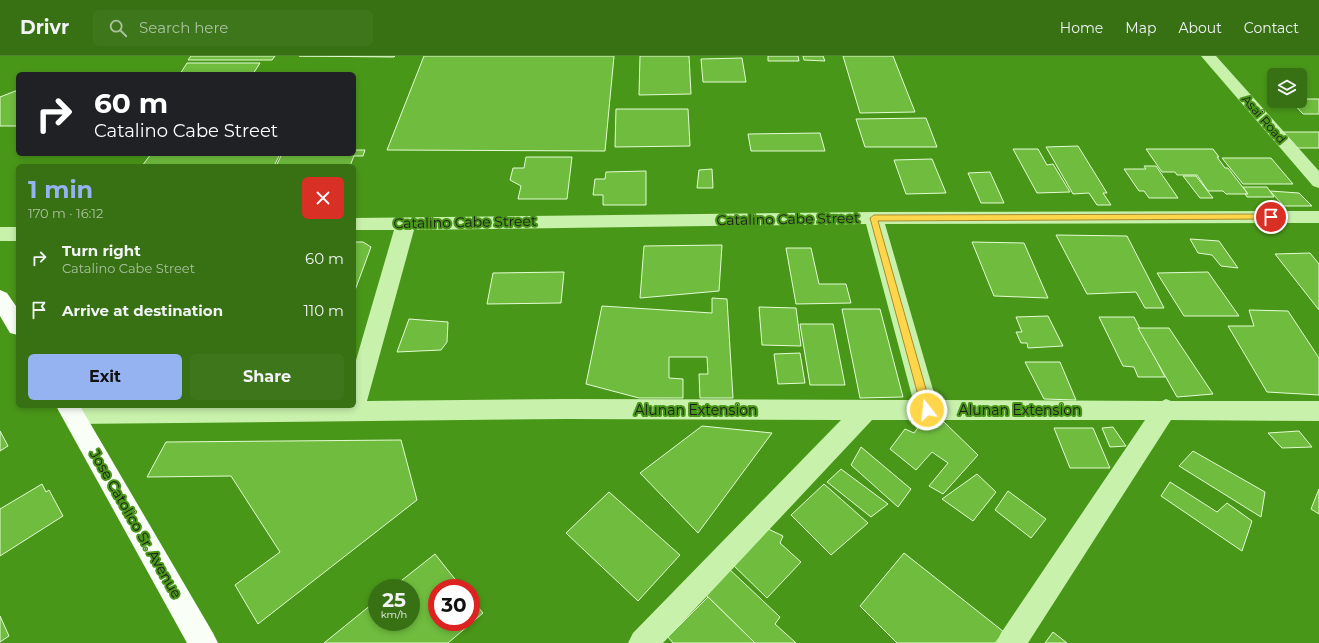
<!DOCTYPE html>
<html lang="en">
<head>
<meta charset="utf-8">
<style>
  body { margin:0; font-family:Montserrat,sans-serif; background:#3e761c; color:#f1f3f6; height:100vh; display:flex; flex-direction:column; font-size:15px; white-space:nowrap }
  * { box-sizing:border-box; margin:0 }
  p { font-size:13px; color:#aac2a0 }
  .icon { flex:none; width:22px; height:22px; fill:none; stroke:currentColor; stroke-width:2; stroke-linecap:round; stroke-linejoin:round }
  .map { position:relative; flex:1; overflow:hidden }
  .panel { position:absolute; left:16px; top:108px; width:340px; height:244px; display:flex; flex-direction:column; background:#377113; border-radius:6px; box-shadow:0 2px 6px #0003 }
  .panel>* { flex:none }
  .banner { position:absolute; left:16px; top:16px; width:340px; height:84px; border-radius:6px; box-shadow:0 2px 6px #0003; background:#202124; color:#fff; overflow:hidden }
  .tools { position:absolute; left:1267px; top:12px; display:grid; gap:8px }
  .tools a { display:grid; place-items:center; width:40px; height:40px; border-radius:6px; background:#377113; box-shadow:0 2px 6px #0003; font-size:20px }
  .speed { position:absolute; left:368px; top:523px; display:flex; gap:8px; font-size:20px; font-weight:700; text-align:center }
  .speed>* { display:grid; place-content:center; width:52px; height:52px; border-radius:50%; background:#377113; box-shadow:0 2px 6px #0003; line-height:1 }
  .speed small { font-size:10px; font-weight:400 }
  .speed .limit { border:6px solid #d22; background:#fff; color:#111 }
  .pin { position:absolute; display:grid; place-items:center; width:34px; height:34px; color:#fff; margin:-17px; border:2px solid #fff; border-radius:50%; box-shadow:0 1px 4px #0007 }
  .me { position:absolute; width:44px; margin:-22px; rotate:344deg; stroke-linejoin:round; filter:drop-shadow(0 0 3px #0008) }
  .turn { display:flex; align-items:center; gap:14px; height:84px; padding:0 12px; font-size:18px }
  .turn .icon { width:52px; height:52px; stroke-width:2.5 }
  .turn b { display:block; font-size:28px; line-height:34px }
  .round { display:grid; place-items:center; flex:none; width:42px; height:42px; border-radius:6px; background:#3e761c }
  .summary { display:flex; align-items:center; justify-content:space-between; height:68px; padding:0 12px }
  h1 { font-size:24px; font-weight:700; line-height:30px; color:#95b2f1 }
  .button { display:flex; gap:8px; margin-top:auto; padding:8px 12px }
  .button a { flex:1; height:46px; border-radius:6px; background:#95b2f1; color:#111; font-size:16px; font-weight:700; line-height:46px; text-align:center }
  .button a+a { background:#3e761c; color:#f1f3f6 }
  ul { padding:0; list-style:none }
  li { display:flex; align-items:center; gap:12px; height:52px; padding:0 12px }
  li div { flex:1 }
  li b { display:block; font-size:15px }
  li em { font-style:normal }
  header { display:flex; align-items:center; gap:24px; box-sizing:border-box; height:56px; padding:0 20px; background:#377113; border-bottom:1px solid #518333 }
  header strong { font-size:19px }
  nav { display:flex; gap:22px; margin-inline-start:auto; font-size:14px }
  .search { width:280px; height:36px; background:#3e761c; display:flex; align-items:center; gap:10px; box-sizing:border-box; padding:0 14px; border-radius:6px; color:#aac2a0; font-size:15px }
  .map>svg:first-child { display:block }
  .building { fill:#6fbc3e; stroke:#e3fcd3 }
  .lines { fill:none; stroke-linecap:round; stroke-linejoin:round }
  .minor { fill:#c8f1ac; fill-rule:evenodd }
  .major { fill:#f9fff6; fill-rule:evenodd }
  .route { fill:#ffd54a; stroke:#a68a30 }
  .labels { text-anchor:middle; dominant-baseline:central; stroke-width:4; stroke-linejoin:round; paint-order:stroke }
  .far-street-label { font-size:12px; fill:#1d1d1d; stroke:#499719 }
  .street-label { font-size:14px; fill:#1d1d1d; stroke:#499719 }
</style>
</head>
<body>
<header>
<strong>Drivr</strong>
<div class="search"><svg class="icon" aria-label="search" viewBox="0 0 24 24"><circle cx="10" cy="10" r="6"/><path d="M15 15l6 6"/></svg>Search here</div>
<nav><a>Home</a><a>Map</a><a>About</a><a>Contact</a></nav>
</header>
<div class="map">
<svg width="1319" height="587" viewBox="0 0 1319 587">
  <rect width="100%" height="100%" fill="#499719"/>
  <g class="building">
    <path d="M 191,0 L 275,0 L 272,4 L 188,4 Z"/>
    <path d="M 299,0 L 395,0 L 394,1 Z"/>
    <path d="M 424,0 L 614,0 L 605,95 L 387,94 Z"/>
    <path d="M 640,0 L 689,0 L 691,38 L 639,39 Z"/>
    <path d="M 768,0 L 798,0 L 799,5 L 768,5 Z"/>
    <path d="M 803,0 L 823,0 L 825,5 L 804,4 Z"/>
    <path d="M 843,0 L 893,0 L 915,56 L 860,57 Z"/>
    <path d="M 742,2 L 746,26 L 703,26 L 701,3 Z"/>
    <path d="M 187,7 L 260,7 L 253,18 L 180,18 Z"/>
    <path d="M 18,34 L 18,70 L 0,70 L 0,41 Z"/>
    <path d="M 1300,43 L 1319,43 L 1319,58 L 1303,58 L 1291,45 L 1300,45 Z"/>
    <path d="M 616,53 L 688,53 L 690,90 L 615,91 Z"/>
    <path d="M 926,62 L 937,91 L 865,91 L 856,63 Z"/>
    <path d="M 1283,76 L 1319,76 L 1319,92 L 1298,92 Z"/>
    <path d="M 820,77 L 825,95 L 751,95 L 748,78 Z"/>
    <path d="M 1078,90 L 1107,137 L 1103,137 L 1111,149 L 1097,149 L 1089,137 L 1073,138 L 1046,91 Z"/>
    <path d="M 1013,93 L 1038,93 L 1047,109 L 1053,108 L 1070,136 L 1037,137 Z"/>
    <path d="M 1146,93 L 1213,93 L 1219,101 L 1217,101 L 1225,112 L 1228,112 L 1248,138 L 1226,138 L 1223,135 L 1208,135 L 1197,119 L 1177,119 L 1175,116 L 1162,116 Z"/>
    <path d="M 354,94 L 365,94 L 363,100 L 354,100 L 350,110 L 276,110 L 282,98 L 354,98 Z"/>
    <path d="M 151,98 L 280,98 L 274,110 L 142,110 Z"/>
    <path d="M 526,101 L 572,101 L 567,143 L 518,143 L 521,130 L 510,124 L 513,112 L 524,112 Z"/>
    <path d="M 1222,102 L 1271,102 L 1293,128 L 1243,128 Z"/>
    <path d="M 932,103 L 946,137 L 906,138 L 894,104 Z"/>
    <path d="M 1144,110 L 1156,110 L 1178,142 L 1149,142 L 1144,135 L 1139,135 L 1124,113 L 1146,113 Z"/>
    <path d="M 712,113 L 713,132 L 697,132 L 699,114 Z"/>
    <path d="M 646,115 L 646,149 L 603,149 L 603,139 L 593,139 L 595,123 L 605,123 L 606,116 Z"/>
    <path d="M 990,116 L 1004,147 L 981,147 L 968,117 Z"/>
    <path d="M 1183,120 L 1196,120 L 1213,142 L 1200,142 Z"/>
    <path d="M 1243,131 L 1267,131 L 1274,141 L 1247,141 L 1245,138 L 1248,138 Z"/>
    <path d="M 1270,135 L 1299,137 L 1312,150 L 1284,150 Z"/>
    <path d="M 1056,179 L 1127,180 L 1164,252 L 1145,252 L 1136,236 L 1087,238 Z"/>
    <path d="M 1190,183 L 1219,185 L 1238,212 L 1221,210 L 1212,199 L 1198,197 Z"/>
    <path d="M 354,186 L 363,186 L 371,191 L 354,237 Z"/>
    <path d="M 972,186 L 1024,187 L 1048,242 L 994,240 Z"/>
    <path d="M 722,189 L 719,235 L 640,242 L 644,190 Z"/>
    <path d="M 786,192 L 811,192 L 819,228 L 846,228 L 851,247 L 796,248 Z"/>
    <path d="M 1310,197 L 1319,208 L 1319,254 L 1275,198 Z"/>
    <path d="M 564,216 L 561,247 L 487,248 L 493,217 Z"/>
    <path d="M 1208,216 L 1239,260 L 1184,260 L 1157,217 Z"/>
    <path d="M 712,242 L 727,243 L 733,342 L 700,342 L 699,318 L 708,318 L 707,301 L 669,301 L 669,322 L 683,323 L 683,342 L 639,342 L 586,328 L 602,250 L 712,257 Z"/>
    <path d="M 759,251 L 796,252 L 801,290 L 762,289 Z"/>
    <path d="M 842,253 L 880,253 L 903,341 L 860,342 Z"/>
    <path d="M 1249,254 L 1288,255 L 1319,302 L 1319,339 L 1267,336 L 1228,270 L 1254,270 Z"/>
    <path d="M 1048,260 L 1063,290 L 1028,292 L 1027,287 L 1021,287 L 1016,276 L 1022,276 L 1016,261 Z"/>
    <path d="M 1099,261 L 1134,261 L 1165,321 L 1138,321 L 1134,311 L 1123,310 Z"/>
    <path d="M 409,263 L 448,266 L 447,286 L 441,294 L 397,296 Z"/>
    <path d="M 800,268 L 833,268 L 845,329 L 810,329 Z"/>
    <path d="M 1138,272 L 1169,272 L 1213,338 L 1177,341 Z"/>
    <path d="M 800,297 L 805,327 L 778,328 L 774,298 Z"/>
    <path d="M 1025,306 L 1060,306 L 1076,344 L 1044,343 Z"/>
    <path d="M 922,366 L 944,366 L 978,399 L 943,438 L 929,430 L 948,407 L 932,396 L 916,414 L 890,393 L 905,373 L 914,377 Z"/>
    <path d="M 702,370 L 772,377 L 698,477 L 640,417 Z"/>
    <path d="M 1113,371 L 1126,390 L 1110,391 L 1102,372 Z"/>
    <path d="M 1054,372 L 1093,372 L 1110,412 L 1070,412 Z"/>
    <path d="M 0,375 L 8,390 L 0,395 Z"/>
    <path d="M 1299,375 L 1312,391 L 1282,392 L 1268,377 Z"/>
    <path d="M 401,384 L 417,444 L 258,568 L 235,529 L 280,496 L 231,420 L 147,421 L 166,386 Z"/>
    <path d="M 861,391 L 911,433 L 898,451 L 851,409 Z"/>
    <path d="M 1193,395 L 1265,436 L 1261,461 L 1179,410 Z"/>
    <path d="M 841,413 L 888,448 L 871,461 L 827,426 Z"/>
    <path d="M 977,418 L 996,436 L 973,465 L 942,443 Z"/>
    <path d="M 1170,426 L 1217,456 L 1227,447 L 1252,465 L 1242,495 L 1161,440 Z"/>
    <path d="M 42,428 L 46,436 L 49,434 L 63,460 L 0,500 L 0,453 Z"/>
    <path d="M 824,428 L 868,467 L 831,499 L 791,459 Z"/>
    <path d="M 1319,433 L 1319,458 L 1311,453 Z"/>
    <path d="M 1008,435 L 1046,463 L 1031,482 L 995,454 Z"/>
    <path d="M 609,436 L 680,499 L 638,545 L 566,477 Z"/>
    <path d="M 764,471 L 783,480 L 780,487 L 801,506 L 767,542 L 729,505 Z"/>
    <path d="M 904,497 L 1004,576 L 995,587 L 897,587 L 860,550 Z"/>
    <path d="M 435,498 L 462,532 L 437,532 L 437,566 L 471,566 L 471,543 L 483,557 L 448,587 L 324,587 L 377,544 L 377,566 L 411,566 L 411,532 L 392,532 Z"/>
    <path d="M 727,511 L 780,561 L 775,568 L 796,587 L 755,587 L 703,536 Z"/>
    <path d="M 708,541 L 755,587 L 673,587 L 668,581 Z"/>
    <path d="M 0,560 L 9,580 L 0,586 Z"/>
    <path d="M 1053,576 L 1067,587 L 1045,587 Z"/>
  </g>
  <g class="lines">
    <g class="minor">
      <path d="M 1201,0 L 1216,0 L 1319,115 L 1319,132 L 1313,130 Z"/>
      <path d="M 1319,155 L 1319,167 L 885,168 L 936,344 L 1162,345 L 1166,343 L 1171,345 L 1319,345 L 1319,365 L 1171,364 L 1028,587 L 996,587 L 1001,577 L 1145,364 L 872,364 L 663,587 L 628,587 L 633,577 L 841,364 L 566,363 L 73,368 L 65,365 L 61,358 L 65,351 L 67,350 L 354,350 L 354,311 L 394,174 L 354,174 L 354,162 L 874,156 ZM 866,168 L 913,344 L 566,343 L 367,345 L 414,174 Z"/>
      <rect x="0" y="171" width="18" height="14"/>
    </g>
    <g class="major">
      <path d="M 0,234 L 7,237 L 18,253 L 18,279 L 10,277 L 0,260 Z"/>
      <path d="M 56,350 L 80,350 L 213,577 L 218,587 L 187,587 Z"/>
    </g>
  </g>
  <path class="route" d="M 1271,158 L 1275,161 L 1274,163 L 878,165 L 932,354 L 931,357 L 924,357 L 922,354 L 870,162 L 874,159 Z"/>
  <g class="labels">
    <g class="far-street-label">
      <text transform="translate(1264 63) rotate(49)">Asai Road</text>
    </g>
    <g class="street-label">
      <text transform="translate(788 163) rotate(-1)">Catalino Cabe Street</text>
      <text transform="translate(465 166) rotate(-1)">Catalino Cabe Street</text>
      <text x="696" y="354">Alunan Extension</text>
      <text x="1020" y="354">Alunan Extension</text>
      <text transform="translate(136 468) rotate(60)">Jose Catolico Sr. Avenue</text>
    </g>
  </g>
</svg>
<div class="tools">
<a><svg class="icon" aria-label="layers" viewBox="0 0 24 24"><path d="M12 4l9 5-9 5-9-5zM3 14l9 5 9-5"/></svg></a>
</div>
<div class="speed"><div>25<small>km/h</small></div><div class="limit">30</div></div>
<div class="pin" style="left:1271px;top:161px;background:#d93025"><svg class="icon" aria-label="arrive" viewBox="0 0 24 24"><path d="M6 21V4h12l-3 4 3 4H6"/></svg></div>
<svg class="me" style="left:927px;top:354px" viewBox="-20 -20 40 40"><circle r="17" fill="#ffd54a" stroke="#fff" stroke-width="3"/><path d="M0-11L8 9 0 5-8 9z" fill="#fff"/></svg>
<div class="banner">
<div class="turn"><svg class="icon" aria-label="right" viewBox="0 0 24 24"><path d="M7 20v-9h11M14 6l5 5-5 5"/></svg><div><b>60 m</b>Catalino Cabe Street</div></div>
</div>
<section class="panel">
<div class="summary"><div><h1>1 min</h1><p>170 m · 16:12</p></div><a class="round" style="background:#d93025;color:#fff"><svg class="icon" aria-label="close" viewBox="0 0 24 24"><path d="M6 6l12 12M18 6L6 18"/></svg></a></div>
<ul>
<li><svg class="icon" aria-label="right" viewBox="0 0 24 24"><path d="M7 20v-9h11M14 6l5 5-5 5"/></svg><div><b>Turn right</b><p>Catalino Cabe Street</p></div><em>60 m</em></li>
<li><svg class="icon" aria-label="arrive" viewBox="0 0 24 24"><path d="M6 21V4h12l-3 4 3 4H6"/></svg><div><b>Arrive at destination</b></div><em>110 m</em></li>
</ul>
<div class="button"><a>Exit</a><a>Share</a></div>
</section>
</div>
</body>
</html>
